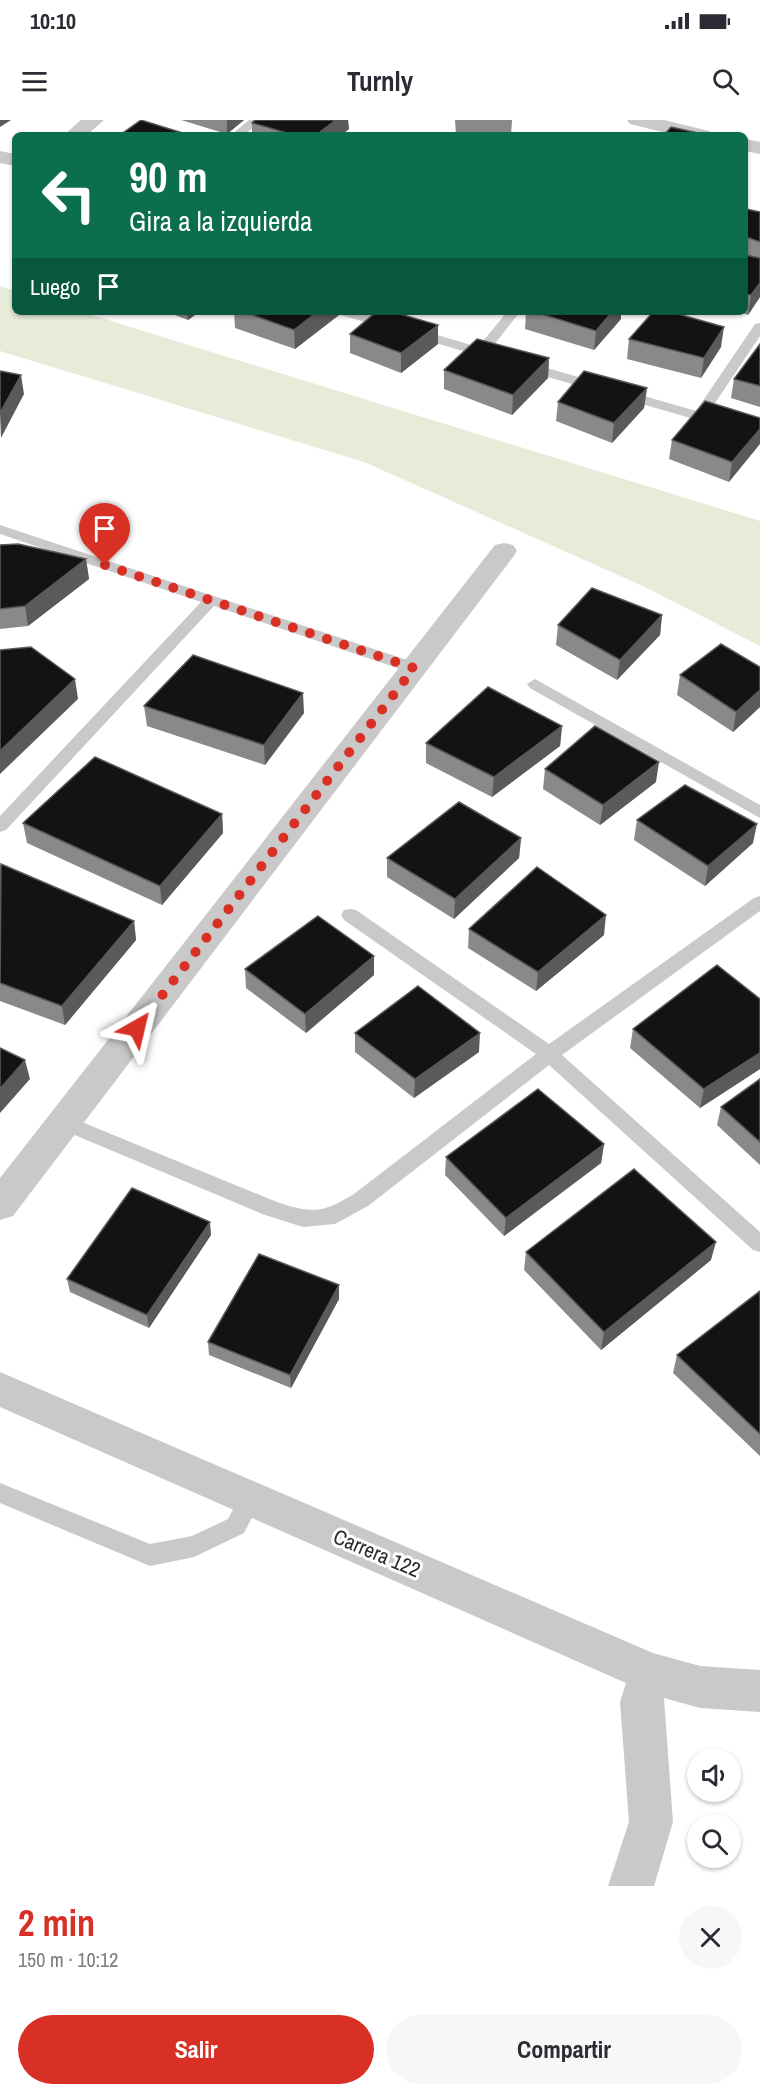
<!DOCTYPE html>
<html lang="es">
<head>
<meta charset="utf-8">
<style>
  body { margin:0; font-family:"Archivo Narrow",sans-serif; background:#f7f7f7; color:#2b2b33; height:100vh; display:flex; flex-direction:column; font-size:22px; white-space:nowrap }
  * { box-sizing:border-box; margin:0 }
  p { font-size:20px; color:#7c7c81 }
  .icon { flex:none; width:33px; height:33px; fill:none; stroke:currentColor; stroke-width:2; stroke-linecap:round; stroke-linejoin:round }
  .map { position:relative; height:1766px; overflow:hidden }
  .drawer { display:flex; flex-direction:column; background:#fff; flex:1 }
  .drawer>* { flex:none }
  .hud { position:absolute; left:12px; top:12px; width:736px; height:183px; border-radius:9px; box-shadow:0 2px 4px #0004; background:#0b6e4f; color:#fff; overflow:hidden }
  .fabs { position:absolute; left:687px; top:1628px; display:grid; gap:12px }
  .fabs a { display:grid; place-items:center; width:54px; height:54px; border-radius:50%; background:#fff; box-shadow:0 2px 4px #0004; font-size:30px }
  .pin { position:absolute; display:grid; place-items:center; width:51px; height:51px; color:#fff; margin:-62px -26px; border-radius:50% 50% 50% 0; rotate:-45deg; box-shadow:0 0 6px #0007 }
  .pin .icon { rotate:45deg }
  .me { position:absolute; width:66px; margin:-33px; rotate:37deg; stroke-linejoin:round; filter:drop-shadow(0 0 4px #0008) }
  .turn { display:flex; align-items:center; gap:21px; height:126px; padding:0 18px; font-size:27px }
  .turn .icon { width:78px; height:78px; stroke-width:2.5 }
  .turn b { display:block; font-size:42px; line-height:51px }
  .then { display:flex; align-items:center; height:57px; padding:0 18px; background:#0003; gap:12px; font-size:22px }
  .round { display:grid; place-items:center; flex:none; width:63px; height:63px; border-radius:32px; background:#f7f7f7 }
  .headline { display:flex; align-items:center; justify-content:space-between; height:102px; padding:0 18px }
  h1 { font-size:36px; font-weight:800; line-height:45px; color:#d93025 }
  .action { display:flex; gap:12px; margin-top:auto; padding:12px 18px }
  .action a { flex:1; height:69px; border-radius:36px; background:#d93025; color:#fff; font-size:24px; font-weight:800; line-height:69px; text-align:center }
  .action a+a { background:#f7f7f7; color:#2b2b33 }
  .status { display:flex; justify-content:space-between; align-items:center; height:42px; padding:0 30px; background:#fff; direction:ltr }
  .status svg { height:16px; fill:currentColor }
  header { display:flex; justify-content:space-between; align-items:center; height:78px; padding:0 18px; background:#fff; font-size:27px; font-weight:800 }
  .map>svg:first-child { display:block }
  .green { fill:#e7ebd8 }
  .lines { fill:none; stroke-linecap:round; stroke-linejoin:round }
  .service { fill:#c9c9c9; fill-rule:evenodd }
  .minor { fill:#c9c9c9; fill-rule:evenodd }
  .tertiary { fill:#c9c9c9; fill-rule:evenodd }
  .wall { fill:#898989 }
  .shaded-wall { fill:#5a5a5a }
  .building { fill:#131313; stroke:#5a5a5a; stroke-width:1.5 }
  .route { stroke:#d93025; stroke-width:10; stroke-dasharray:0 18 }
  .labels { text-anchor:middle; dominant-baseline:central; stroke-width:6; stroke-linejoin:round; paint-order:stroke }
  .near-street-label { font-size:21px; fill:#2c2c2c; stroke:#fff }
</style>
</head>
<body>
<div class="status"><b>10:10</b><svg viewBox="0 0 49 12"><path d="M0 12V9h3v3zM5 12V6h3v6zM10 12V3h3v9zM15 12V0h3v12zM26 1h20v11H26zM47 4h2v5h-2z"/></svg></div>
<header><svg class="icon" aria-label="menu" viewBox="0 0 24 24"><path d="M4 6h16M4 12h16M4 18h16"/></svg>Turnly<svg class="icon" aria-label="search" viewBox="0 0 24 24"><circle cx="10" cy="10" r="6"/><path d="M15 15l6 6"/></svg></header>
<div class="map">
<svg width="760" height="1766" viewBox="0 0 760 1766">
  <rect width="100%" height="100%" fill="#fff"/>
  <path class="green" d="M 0,166 L 15,171 L 15,192 L 82,192 L 760,401 L 760,526 L 645,467 L 364,342 L 0,231 Z"/>
  <g class="lines">
    <g class="service">
      <path d="M 249,0 L 262,0 L 244,15 L 231,15 Z"/>
      <path d="M 339,192 L 359,192 L 478,227 L 507,192 L 520,192 L 489,231 L 496,235 L 490,239 L 341,195 Z"/>
      <path d="M 760,203 L 760,216 L 707,295 L 760,310 L 760,318 L 520,249 L 518,246 L 520,243 L 530,243 L 696,291 L 755,204 Z"/>
      <path d="M 0,405 L 419,544 L 422,548 L 414,553 L 409,552 L 214,486 L 6,710 L 0,712 L 0,696 L 201,482 L 0,414 Z"/>
      <path d="M 535,559 L 760,685 L 760,698 L 530,568 L 527,564 Z"/>
      <path d="M 760,776 L 760,791 L 562,935 L 760,1112 L 760,1132 L 753,1130 L 549,945 L 368,1086 L 335,1104 L 303,1107 L 265,1095 L 58,1008 L 56,1003 L 58,998 L 65,995 L 72,998 L 277,1082 C 312,1094 323,1093 354,1074 L 536,934 L 344,800 L 341,795 L 344,790 L 350,789 L 356,790 L 549,924 L 754,778 Z"/>
      <path d="M 0,1363 L 150,1424 L 192,1416 L 228,1399 L 243,1371 L 251,1368 L 259,1371 L 262,1378 L 244,1413 L 194,1437 L 150,1446 L 0,1383 Z"/>
    </g>
    <g class="minor">
      <path d="M 81,0 L 104,0 L 87,15 L 64,15 Z"/>
      <path d="M 627,0 L 664,0 L 709,11 L 712,15 L 675,15 L 630,4 Z"/>
      <path d="M 746,19 L 760,22 L 760,34 L 746,31 Z"/>
      <path d="M 0,31 L 15,34 L 15,46 L 0,43 Z"/>
      <path d="M 504,423 L 513,425 L 517,431 L 513,437 L 13,1096 L 0,1100 L 0,1058 L 495,425 Z"/>
    </g>
    <path class="tertiary" d="M 0,1252 L 653,1533 L 700,1546 L 760,1550 L 760,1592 L 700,1588 L 664,1578 L 673,1702 L 654,1766 L 608,1766 L 629,1702 L 620,1582 L 626,1563 L 0,1287 Z"/>
  </g>
  <g class="wall">
    <path d="M 181,0 L 244,0 L 227,14 Z"/>
    <path d="M 255,0 L 348,0 L 349,9 L 341,15 L 252,15 L 252,3 Z"/>
    <path d="M 455,0 L 512,0 L 511,15 L 456,15 Z"/>
    <path d="M 746,89 L 760,92 L 760,177 L 748,195 L 739,192 L 746,192 Z"/>
    <path d="M 167,192 L 199,192 L 188,200 Z"/>
    <path d="M 234,192 L 339,192 L 339,195 L 295,229 L 235,208 Z"/>
    <path d="M 526,192 L 621,192 L 621,199 L 594,230 L 525,209 Z"/>
    <path d="M 350,214 L 438,224 L 401,253 L 350,233 Z"/>
    <path d="M 629,219 L 721,227 L 701,258 L 627,239 Z"/>
    <path d="M 760,224 L 760,287 L 731,278 L 734,259 Z"/>
    <path d="M 549,238 L 548,258 L 512,295 L 444,269 L 444,250 Z"/>
    <path d="M 647,268 L 644,288 L 612,323 L 556,301 L 558,282 Z"/>
    <path d="M 760,298 L 729,362 L 669,339 L 672,320 Z"/>
    <path d="M 0,425 L 86,439 L 89,459 L 28,506 L 0,509 Z"/>
    <path d="M 662,495 L 660,515 L 617,560 L 556,525 L 558,505 Z"/>
    <path d="M 760,547 L 760,587 L 733,612 L 677,575 L 680,555 Z"/>
    <path d="M 144,586 L 304,593 L 265,645 L 147,606 Z"/>
    <path d="M 562,606 L 560,626 L 492,677 L 426,643 L 426,623 Z"/>
    <path d="M 545,649 L 656,662 L 600,705 L 543,669 Z"/>
    <path d="M 222,694 L 223,713 L 162,785 L 27,723 L 23,703 Z"/>
    <path d="M 637,700 L 753,723 L 705,766 L 634,720 Z"/>
    <path d="M 521,718 L 519,738 L 454,799 L 387,757 L 387,738 Z"/>
    <path d="M 0,745 L 134,801 L 136,820 L 65,905 L 0,881 Z"/>
    <path d="M 469,809 L 604,815 L 536,871 L 468,828 Z"/>
    <path d="M 374,836 L 374,855 L 306,913 L 246,868 L 245,849 Z"/>
    <path d="M 760,879 L 760,949 L 700,988 L 630,928 L 633,909 Z"/>
    <path d="M 355,913 L 479,932 L 414,978 L 355,932 Z"/>
    <path d="M 760,959 L 760,1045 L 717,1005 L 721,987 Z"/>
    <path d="M 604,1024 L 601,1043 L 504,1116 L 445,1055 L 446,1037 Z"/>
    <path d="M 211,1115 L 149,1208 L 70,1172 L 67,1159 Z"/>
    <path d="M 526,1132 L 711,1140 L 601,1230 L 524,1150 Z"/>
    <path d="M 760,1171 L 760,1336 L 673,1253 L 677,1235 Z"/>
    <path d="M 339,1179 L 291,1268 L 209,1235 L 208,1222 Z"/>
  </g>
  <g class="shaded-wall">
    <path d="M 0,0 L 11,0 L 0,7 Z"/>
    <path d="M 227,0 L 244,0 L 227,14 Z"/>
    <path d="M 336,0 L 348,0 L 349,9 L 341,15 L 316,15 Z"/>
    <path d="M 760,163 L 760,177 L 748,195 L 751,175 Z"/>
    <path d="M 187,192 L 199,192 L 188,200 Z"/>
    <path d="M 317,192 L 339,192 L 339,195 L 295,229 L 294,210 Z"/>
    <path d="M 612,192 L 621,192 L 621,199 L 594,230 L 596,211 Z"/>
    <path d="M 438,205 L 438,224 L 401,253 L 401,233 Z"/>
    <path d="M 724,207 L 721,227 L 701,258 L 704,238 Z"/>
    <path d="M 549,238 L 548,258 L 512,295 L 513,275 Z"/>
    <path d="M 21,255 L 24,274 L 1,318 L 0,293 Z"/>
    <path d="M 647,268 L 644,288 L 612,323 L 614,303 Z"/>
    <path d="M 760,309 L 760,324 L 729,362 L 732,342 Z"/>
    <path d="M 86,439 L 89,459 L 28,506 L 25,486 Z"/>
    <path d="M 662,495 L 660,515 L 617,560 L 620,540 Z"/>
    <path d="M 75,559 L 78,579 L 0,654 L 0,631 Z"/>
    <path d="M 760,570 L 760,587 L 733,612 L 736,592 Z"/>
    <path d="M 303,573 L 304,593 L 265,645 L 264,625 Z"/>
    <path d="M 562,606 L 560,626 L 492,677 L 494,657 Z"/>
    <path d="M 659,642 L 656,662 L 600,705 L 603,685 Z"/>
    <path d="M 222,694 L 223,713 L 162,785 L 160,766 Z"/>
    <path d="M 757,704 L 753,723 L 705,766 L 708,746 Z"/>
    <path d="M 521,718 L 519,738 L 454,799 L 455,779 Z"/>
    <path d="M 606,795 L 604,815 L 536,871 L 538,852 Z"/>
    <path d="M 134,801 L 136,820 L 65,905 L 62,886 Z"/>
    <path d="M 374,836 L 374,855 L 306,913 L 305,894 Z"/>
    <path d="M 480,913 L 479,932 L 414,978 L 415,959 Z"/>
    <path d="M 760,933 L 760,949 L 700,988 L 704,969 Z"/>
    <path d="M 25,940 L 30,959 L 0,993 L 0,969 Z"/>
    <path d="M 604,1024 L 601,1043 L 504,1116 L 506,1098 Z"/>
    <path d="M 210,1102 L 211,1115 L 149,1208 L 147,1195 Z"/>
    <path d="M 716,1122 L 711,1140 L 601,1230 L 604,1212 Z"/>
    <path d="M 339,1165 L 339,1179 L 291,1268 L 290,1255 Z"/>
  </g>
  <g class="building">
    <path d="M 141,0 L 189,15 L 120,15 Z"/>
    <path d="M 255,0 L 336,0 L 316,15 L 294,15 L 252,3 Z"/>
    <path d="M 671,7 L 707,15 L 664,15 Z"/>
    <path d="M 746,89 L 760,92 L 760,122 L 746,117 Z"/>
    <path d="M 746,135 L 760,138 L 760,163 L 751,175 L 746,174 Z"/>
    <path d="M 244,192 L 317,192 L 294,210 Z"/>
    <path d="M 376,192 L 393,192 L 438,205 L 401,233 L 350,214 Z"/>
    <path d="M 535,192 L 612,192 L 596,211 Z"/>
    <path d="M 653,192 L 671,192 L 724,207 L 704,238 L 629,219 Z"/>
    <path d="M 477,219 L 549,238 L 513,275 L 444,250 Z"/>
    <path d="M 760,224 L 760,266 L 734,259 Z"/>
    <path d="M 0,251 L 21,255 L 0,293 Z"/>
    <path d="M 584,251 L 647,268 L 614,303 L 558,282 Z"/>
    <path d="M 705,281 L 760,298 L 760,309 L 732,342 L 672,320 Z"/>
    <path d="M 18,424 L 86,439 L 25,486 L 0,489 L 0,425 Z"/>
    <path d="M 592,468 L 662,495 L 620,540 L 558,505 Z"/>
    <path d="M 721,524 L 760,547 L 760,570 L 736,592 L 680,555 Z"/>
    <path d="M 31,527 L 75,559 L 0,631 L 0,530 Z"/>
    <path d="M 193,535 L 303,573 L 264,625 L 144,586 Z"/>
    <path d="M 488,567 L 562,606 L 494,657 L 426,623 Z"/>
    <path d="M 595,606 L 659,642 L 603,685 L 545,649 Z"/>
    <path d="M 95,637 L 222,694 L 160,766 L 23,703 Z"/>
    <path d="M 685,665 L 757,704 L 708,746 L 637,700 Z"/>
    <path d="M 459,682 L 521,718 L 455,779 L 387,738 Z"/>
    <path d="M 1,744 L 134,801 L 62,886 L 0,863 Z"/>
    <path d="M 537,747 L 606,795 L 538,852 L 469,809 Z"/>
    <path d="M 318,796 L 374,836 L 305,894 L 245,849 Z"/>
    <path d="M 717,845 L 760,879 L 760,933 L 704,969 L 633,909 Z"/>
    <path d="M 418,866 L 480,913 L 415,959 L 355,913 Z"/>
    <path d="M 0,928 L 25,940 L 0,969 Z"/>
    <path d="M 760,959 L 760,1022 L 721,987 Z"/>
    <path d="M 538,969 L 604,1024 L 506,1098 L 446,1037 Z"/>
    <path d="M 634,1049 L 716,1122 L 604,1212 L 526,1132 Z"/>
    <path d="M 132,1068 L 210,1102 L 147,1195 L 67,1159 Z"/>
    <path d="M 259,1134 L 339,1165 L 290,1255 L 208,1222 Z"/>
    <path d="M 760,1171 L 760,1314 L 677,1235 Z"/>
  </g>
  <g class="lines">
    <path class="route" d="M 105,445 L 414,548 L 137,908"/>
  </g>
  <g class="labels">
    <g class="near-street-label">
      <text transform="translate(377 1433) rotate(23)">Carrera 122</text>
    </g>
  </g>
</svg>
<div class="fabs">
<a><svg class="icon" aria-label="sound" viewBox="0 0 24 24"><path d="M4 9h4l5-4v14l-5-4H4zM17 9q2 3 0 6"/></svg></a>
<a><svg class="icon" aria-label="search" viewBox="0 0 24 24"><circle cx="10" cy="10" r="6"/><path d="M15 15l6 6"/></svg></a>
</div>
<div class="pin" style="left:105px;top:445px;background:#d93025"><svg class="icon" aria-label="arrive" viewBox="0 0 24 24"><path d="M6 21V4h12l-3 4 3 4H6"/></svg></div>
<svg class="me" style="left:137px;top:908px" viewBox="-20 -20 40 40"><path d="M0-17L14 15 0 8-14 15z" fill="#d93025" stroke="#fff" stroke-width="4"/></svg>
<div class="hud">
<div class="turn"><svg class="icon" aria-label="left" viewBox="0 0 24 24"><path d="M17 20v-9H6M10 6l-5 5 5 5"/></svg><div><b>90 m</b>Gira a la izquierda</div></div>
<div class="then">Luego<svg class="icon" aria-label="arrive" viewBox="0 0 24 24"><path d="M6 21V4h12l-3 4 3 4H6"/></svg></div>
</div>
</div>
<section class="drawer">
<div class="headline"><div><h1>2 min</h1><p>150 m · 10:12</p></div><a class="round"><svg class="icon" aria-label="close" viewBox="0 0 24 24"><path d="M6 6l12 12M18 6L6 18"/></svg></a></div>
<div class="action"><a>Salir</a><a>Compartir</a></div>
</section>
</body>
</html>
